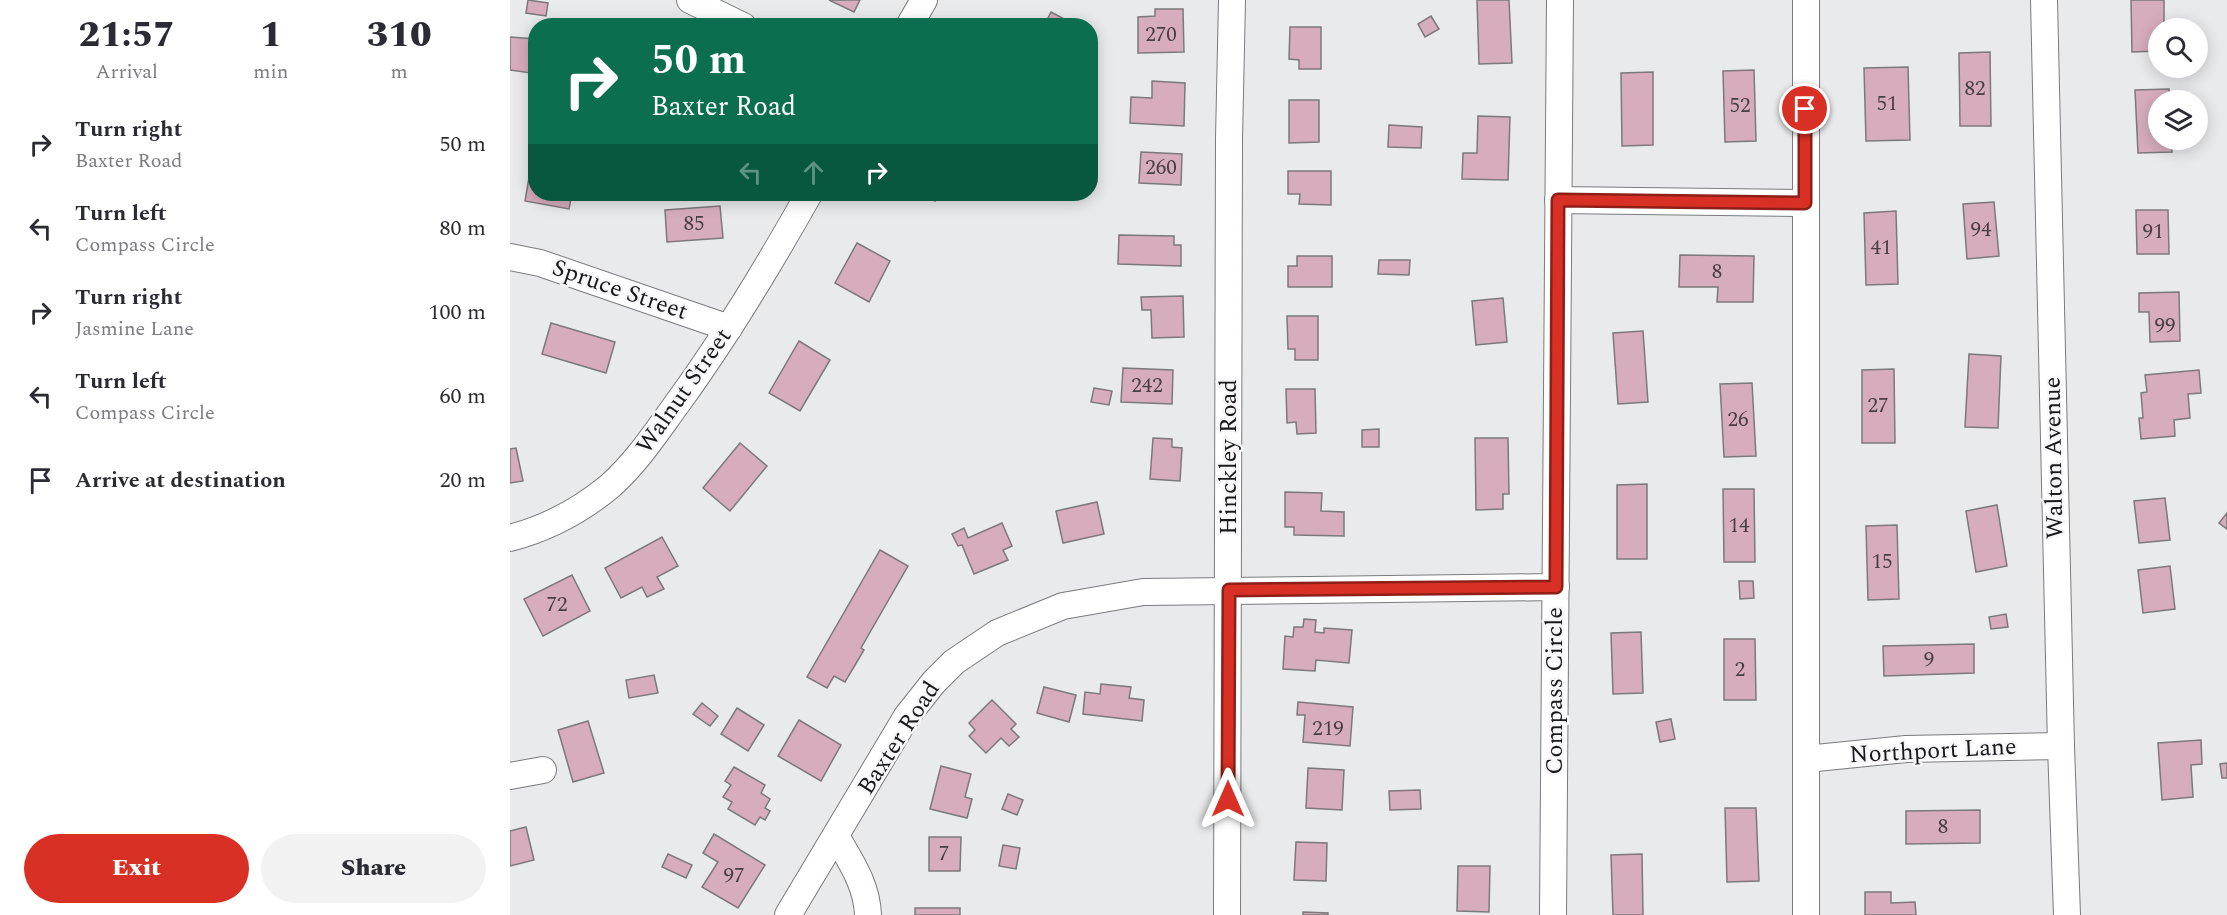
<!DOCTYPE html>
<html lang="en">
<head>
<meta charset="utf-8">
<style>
  body { margin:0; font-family:Spectral,serif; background:#f2f2f3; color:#2b2b33; height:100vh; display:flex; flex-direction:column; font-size:22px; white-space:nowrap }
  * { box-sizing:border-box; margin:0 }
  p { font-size:20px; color:#7c7c81 }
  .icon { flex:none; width:33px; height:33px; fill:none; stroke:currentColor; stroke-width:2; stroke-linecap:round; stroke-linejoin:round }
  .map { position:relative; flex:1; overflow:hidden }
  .side { display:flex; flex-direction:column; background:#fff; width:510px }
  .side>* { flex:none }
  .guide { position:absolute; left:18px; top:18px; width:570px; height:183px; border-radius:24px; box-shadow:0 3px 15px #0003; background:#0b6e4f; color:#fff; overflow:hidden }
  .tools { position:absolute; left:1638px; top:18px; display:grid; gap:12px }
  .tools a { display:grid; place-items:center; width:60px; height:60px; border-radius:50%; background:#fff; box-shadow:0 3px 15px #0003; font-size:30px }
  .pin { position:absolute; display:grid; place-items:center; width:51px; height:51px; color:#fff; margin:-26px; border:3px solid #fff; border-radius:50%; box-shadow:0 2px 6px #0007 }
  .me { position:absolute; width:66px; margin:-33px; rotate:0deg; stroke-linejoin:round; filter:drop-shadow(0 0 4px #0008) }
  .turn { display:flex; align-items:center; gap:21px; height:126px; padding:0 24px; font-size:27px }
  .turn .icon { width:78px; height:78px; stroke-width:2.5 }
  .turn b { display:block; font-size:42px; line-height:51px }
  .lanes { display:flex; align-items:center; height:57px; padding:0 24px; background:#0003; justify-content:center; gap:30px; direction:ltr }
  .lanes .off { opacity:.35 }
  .eta { display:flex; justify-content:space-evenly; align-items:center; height:102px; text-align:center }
  .eta b { font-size:36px; font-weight:800; line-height:42px }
  .action { display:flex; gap:12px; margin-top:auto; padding:12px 24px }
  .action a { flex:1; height:69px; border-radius:36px; background:#d93025; color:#fff; font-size:24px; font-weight:800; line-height:69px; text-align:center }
  .action a+a { background:#f2f2f3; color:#2b2b33 }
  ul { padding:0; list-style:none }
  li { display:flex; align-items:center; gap:18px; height:84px; padding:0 24px }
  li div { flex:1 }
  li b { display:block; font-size:22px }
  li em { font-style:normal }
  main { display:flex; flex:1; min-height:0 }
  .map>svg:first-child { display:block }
  .building { fill:#d7adbd; stroke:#7c797a; stroke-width:1.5 }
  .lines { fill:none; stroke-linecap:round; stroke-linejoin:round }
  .street-casing { stroke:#7b7b7e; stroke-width:28 }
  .street { stroke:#fff; stroke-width:26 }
  .route-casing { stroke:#8d1f18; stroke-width:15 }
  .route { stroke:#d93025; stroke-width:10 }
  .labels { text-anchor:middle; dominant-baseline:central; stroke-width:5; stroke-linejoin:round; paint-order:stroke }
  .number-label { font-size:21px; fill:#483e43 }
  .street-label { font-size:24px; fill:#19191a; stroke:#f7f7fa }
</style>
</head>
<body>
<main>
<section class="side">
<div class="eta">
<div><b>21:57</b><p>Arrival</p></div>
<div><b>1</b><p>min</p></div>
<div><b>310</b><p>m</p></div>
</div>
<ul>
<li><svg class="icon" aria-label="right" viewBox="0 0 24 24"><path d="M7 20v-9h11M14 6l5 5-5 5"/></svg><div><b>Turn right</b><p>Baxter Road</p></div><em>50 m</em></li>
<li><svg class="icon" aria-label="left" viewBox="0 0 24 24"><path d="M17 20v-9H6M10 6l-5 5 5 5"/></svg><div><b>Turn left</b><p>Compass Circle</p></div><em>80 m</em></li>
<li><svg class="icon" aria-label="right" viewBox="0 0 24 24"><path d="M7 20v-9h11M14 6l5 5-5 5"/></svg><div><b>Turn right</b><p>Jasmine Lane</p></div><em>100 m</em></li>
<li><svg class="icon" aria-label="left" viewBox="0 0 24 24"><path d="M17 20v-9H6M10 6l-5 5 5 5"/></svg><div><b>Turn left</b><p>Compass Circle</p></div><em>60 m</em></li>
<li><svg class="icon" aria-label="arrive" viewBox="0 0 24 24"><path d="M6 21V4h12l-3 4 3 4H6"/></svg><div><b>Arrive at destination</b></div><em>20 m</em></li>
</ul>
<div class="action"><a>Exit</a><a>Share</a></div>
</section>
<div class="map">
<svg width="1717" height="915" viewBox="0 0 1717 915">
  <rect width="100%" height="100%" fill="#e9eaec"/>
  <g class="building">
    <path d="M 18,0 L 38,3 L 36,16 L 16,13 Z"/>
    <path d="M 319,0 L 350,0 L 344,12 Z"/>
    <path d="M 967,0 L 999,0 L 1002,63 L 969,64 Z"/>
    <path d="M 1621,0 L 1654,0 L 1654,28 L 1648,28 L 1648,51 L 1622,52 Z"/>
    <path d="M 645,9 L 673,9 L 674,52 L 628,53 L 628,17 L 645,16 Z"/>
    <path d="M 541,12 L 558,21 L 556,26 L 535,24 Z"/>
    <path d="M 921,16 L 929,29 L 915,37 L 908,24 Z"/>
    <path d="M 780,27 L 811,27 L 811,69 L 789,69 L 789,60 L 779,59 Z"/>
    <path d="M 0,37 L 25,39 L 21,73 L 0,70 Z"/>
    <path d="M 1480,52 L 1481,126 L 1450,126 L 1449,53 Z"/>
    <path d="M 1398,67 L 1400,140 L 1356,141 L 1354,68 Z"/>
    <path d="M 1244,70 L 1246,141 L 1215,142 L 1213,71 Z"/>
    <path d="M 1143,72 L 1143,145 L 1112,146 L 1111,73 Z"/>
    <path d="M 642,81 L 675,83 L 674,126 L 620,123 L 621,97 L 642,98 Z"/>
    <path d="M 1659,89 L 1660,100 L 1648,100 L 1648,140 L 1661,140 L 1662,152 L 1628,153 L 1625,90 Z"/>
    <path d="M 779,100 L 809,100 L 809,142 L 779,143 Z"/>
    <path d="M 968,116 L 1000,117 L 998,180 L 952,179 L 953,153 L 967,153 Z"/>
    <path d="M 879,125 L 912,127 L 911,148 L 878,147 Z"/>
    <path d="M 631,152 L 672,154 L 671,185 L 629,183 Z"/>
    <path d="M 21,166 L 26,167 L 26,194 L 62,194 L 59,209 L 15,201 Z"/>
    <path d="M 778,171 L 821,171 L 821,205 L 789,204 L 790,194 L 778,194 Z"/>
    <path d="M 411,194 L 429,194 L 425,201 Z"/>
    <path d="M 1484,202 L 1489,256 L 1457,259 L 1453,204 Z"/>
    <path d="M 210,206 L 213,238 L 157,242 L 155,210 Z"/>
    <path d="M 1626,210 L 1658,210 L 1659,254 L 1627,254 Z"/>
    <path d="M 1386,211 L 1388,284 L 1356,285 L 1354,213 Z"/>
    <path d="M 609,235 L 664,236 L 664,245 L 671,245 L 671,266 L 608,264 Z"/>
    <path d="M 347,243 L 380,261 L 359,302 L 325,283 Z"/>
    <path d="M 1170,255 L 1244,256 L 1243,302 L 1207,302 L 1208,287 L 1169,287 Z"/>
    <path d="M 787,256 L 822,256 L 822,287 L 778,287 L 778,266 L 787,266 Z"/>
    <path d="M 869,260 L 900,260 L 899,275 L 868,274 Z"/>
    <path d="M 1669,292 L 1670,341 L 1640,342 L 1639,312 L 1629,312 L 1629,293 Z"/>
    <path d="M 673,296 L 674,337 L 642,338 L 641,310 L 632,310 L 631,297 Z"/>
    <path d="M 993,298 L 997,342 L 966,345 L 962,301 Z"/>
    <path d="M 777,316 L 808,316 L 808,360 L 785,360 L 785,349 L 778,349 Z"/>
    <path d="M 41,323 L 105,342 L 96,373 L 32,354 Z"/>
    <path d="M 1133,331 L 1138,402 L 1108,404 L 1103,333 Z"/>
    <path d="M 289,341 L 320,360 L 290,411 L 259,393 Z"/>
    <path d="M 1459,354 L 1491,356 L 1488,428 L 1455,427 Z"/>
    <path d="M 613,368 L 663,370 L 662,404 L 611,402 Z"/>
    <path d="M 1384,369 L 1385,443 L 1352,443 L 1352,370 Z"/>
    <path d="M 1689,370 L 1691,393 L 1678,394 L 1680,418 L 1664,420 L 1665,436 L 1631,439 L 1629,418 L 1633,418 L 1631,393 L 1637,392 L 1635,375 Z"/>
    <path d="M 1242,383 L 1246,456 L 1214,457 L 1210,384 Z"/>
    <path d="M 584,388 L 602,391 L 599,405 L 581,402 Z"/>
    <path d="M 776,389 L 805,389 L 806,433 L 787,434 L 786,422 L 777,423 Z"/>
    <path d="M 869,429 L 869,447 L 852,447 L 852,430 Z"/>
    <path d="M 643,438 L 662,439 L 662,447 L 672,448 L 670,481 L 640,479 Z"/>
    <path d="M 965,438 L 998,438 L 999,494 L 993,494 L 993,509 L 966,510 Z"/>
    <path d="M 230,443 L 257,466 L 220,511 L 193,488 Z"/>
    <path d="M 6,448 L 13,481 L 0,483 L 0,449 Z"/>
    <path d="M 1137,484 L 1137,559 L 1107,559 L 1107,485 Z"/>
    <path d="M 1213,489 L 1244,489 L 1245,562 L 1214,562 Z"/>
    <path d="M 775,492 L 812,493 L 811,511 L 834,512 L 834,536 L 784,535 L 784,527 L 775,527 Z"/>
    <path d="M 1655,498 L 1660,540 L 1629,543 L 1624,501 Z"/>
    <path d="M 587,502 L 594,534 L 553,543 L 546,511 Z"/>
    <path d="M 1487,505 L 1497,566 L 1466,572 L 1456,511 Z"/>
    <path d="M 1717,513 L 1717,529 L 1709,523 Z"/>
    <path d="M 492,523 L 502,546 L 493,550 L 498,560 L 464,574 L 452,545 L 448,546 L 442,534 L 454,528 L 458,538 Z"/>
    <path d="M 1387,525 L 1389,599 L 1358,600 L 1356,526 Z"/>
    <path d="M 152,537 L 168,566 L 147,577 L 154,589 L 137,597 L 132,587 L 111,598 L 95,568 Z"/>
    <path d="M 370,550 L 398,566 L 351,648 L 354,650 L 335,682 L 324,676 L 317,688 L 297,677 Z"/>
    <path d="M 1660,566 L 1665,609 L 1633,613 L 1628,570 Z"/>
    <path d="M 62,575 L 80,611 L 33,636 L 14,599 Z"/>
    <path d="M 1229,581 L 1243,581 L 1244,598 L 1230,599 Z"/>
    <path d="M 1496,614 L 1498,627 L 1481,629 L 1479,617 Z"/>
    <path d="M 794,619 L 806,620 L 805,632 L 814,633 L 814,628 L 842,630 L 839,663 L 806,660 L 805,671 L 773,669 L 775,636 L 783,637 L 784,627 L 793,627 Z"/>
    <path d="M 1131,632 L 1133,693 L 1103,694 L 1101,633 Z"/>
    <path d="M 1214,639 L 1245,639 L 1246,700 L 1214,700 Z"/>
    <path d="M 1464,644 L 1464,673 L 1374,676 L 1373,646 Z"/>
    <path d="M 144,675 L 148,693 L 119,698 L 116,680 Z"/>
    <path d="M 591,684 L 621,687 L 619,698 L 634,700 L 632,721 L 573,714 L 575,692 L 590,694 Z"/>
    <path d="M 534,687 L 566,695 L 559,722 L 527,713 Z"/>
    <path d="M 482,700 L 506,724 L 501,729 L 509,737 L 499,746 L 491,738 L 476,753 L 459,736 L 465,730 L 459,723 Z"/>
    <path d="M 788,702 L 843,707 L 840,746 L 793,742 L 795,715 L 787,715 Z"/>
    <path d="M 192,703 L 208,716 L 200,726 L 183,714 Z"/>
    <path d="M 227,708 L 254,725 L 238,751 L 211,734 Z"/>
    <path d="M 1161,719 L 1165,739 L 1150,742 L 1146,722 Z"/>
    <path d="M 289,720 L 331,745 L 311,781 L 268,756 Z"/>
    <path d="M 78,721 L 94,773 L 63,782 L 48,730 Z"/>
    <path d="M 1691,740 L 1692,764 L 1681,765 L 1683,797 L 1652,800 L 1648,743 Z"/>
    <path d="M 1717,763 L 1717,778 L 1712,778 L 1710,764 Z"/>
    <path d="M 431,766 L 461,774 L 455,797 L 462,799 L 457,818 L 420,809 Z"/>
    <path d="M 224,767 L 255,785 L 251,793 L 260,799 L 255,808 L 260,811 L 255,820 L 250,817 L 245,825 L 218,809 L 222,802 L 213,797 L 221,785 L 215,781 Z"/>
    <path d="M 798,768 L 834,770 L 832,810 L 796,808 Z"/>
    <path d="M 910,790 L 911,809 L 880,810 L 879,791 Z"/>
    <path d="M 498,794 L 513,800 L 507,815 L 492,809 Z"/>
    <path d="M 1215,808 L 1246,808 L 1249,881 L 1217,882 Z"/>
    <path d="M 1470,810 L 1470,843 L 1396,844 L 1396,811 Z"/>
    <path d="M 16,827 L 24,860 L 0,866 L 0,831 Z"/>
    <path d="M 204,834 L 255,865 L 228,908 L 192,887 L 208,862 L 193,853 Z"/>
    <path d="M 419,837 L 451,837 L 450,871 L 419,871 Z"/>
    <path d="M 786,842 L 817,843 L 816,881 L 784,880 Z"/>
    <path d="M 493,845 L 510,848 L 506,869 L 489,866 Z"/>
    <path d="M 158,854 L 182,865 L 176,878 L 152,867 Z"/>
    <path d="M 1132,854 L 1133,915 L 1103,915 L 1101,855 Z"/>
    <path d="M 948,866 L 980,866 L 979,912 L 947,911 Z"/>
    <path d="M 1355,892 L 1381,892 L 1381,903 L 1405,902 L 1406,915 L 1355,915 Z"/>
    <rect x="405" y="908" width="45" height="7"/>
    <path d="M 793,912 L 818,913 L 818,915 L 793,915 Z"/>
  </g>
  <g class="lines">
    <defs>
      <g id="street">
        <path d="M 180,0 L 233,26"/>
        <path d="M 1296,0 L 1296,915"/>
        <path d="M 1534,0 L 1551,746 L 1557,915"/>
        <path d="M 399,26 L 414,0"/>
        <path d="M 1048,200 L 1295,203"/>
        <path d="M 0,257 L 30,263 L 219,328"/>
        <path d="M 0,538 C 38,528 70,511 100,486 C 128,461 147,431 169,401 C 217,335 259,265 299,194"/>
        <path d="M 1296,759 L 1396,749 L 1551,746"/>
        <path d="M 0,776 L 33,770"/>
        <path d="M 326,836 C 341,862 357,885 358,915"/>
        <path d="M 278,915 L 397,716 L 424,682 L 444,662 L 487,633 L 553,606 L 633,592 L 1046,587"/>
        <path d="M 717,915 L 719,139 L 722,0"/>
        <path d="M 1043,915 L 1050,0"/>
      </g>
    </defs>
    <use href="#street" class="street-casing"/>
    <use href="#street" class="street"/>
  </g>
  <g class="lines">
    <defs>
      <path id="route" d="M 718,799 L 719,590 L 1046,587 L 1048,200 L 1295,203 L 1295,109"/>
    </defs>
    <use href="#route" class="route-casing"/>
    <use href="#route" class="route"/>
  </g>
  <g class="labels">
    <g class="number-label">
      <text x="651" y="35">270</text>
      <text x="1465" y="89">82</text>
      <text x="1377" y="104">51</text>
      <text x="1230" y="106">52</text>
      <text x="651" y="168">260</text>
      <text x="184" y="224">85</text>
      <text x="1471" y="230">94</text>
      <text x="1643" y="232">91</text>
      <text x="1371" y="248">41</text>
      <text x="1207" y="272">8</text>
      <text x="1655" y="326">99</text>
      <text x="637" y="386">242</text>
      <text x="1368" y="406">27</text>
      <text x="1228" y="420">26</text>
      <text x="1229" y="526">14</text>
      <text x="1372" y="562">15</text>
      <text x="47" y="605">72</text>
      <text x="1419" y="660">9</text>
      <text x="1230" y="670">2</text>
      <text x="818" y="729">219</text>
      <text x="1433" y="827">8</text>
      <text x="434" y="854">7</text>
      <text x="224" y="876">97</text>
    </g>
    <g class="street-label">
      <text transform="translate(110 290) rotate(19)">Spruce Street</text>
      <text transform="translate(174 391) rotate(-55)">Walnut Street</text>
      <text transform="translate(719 457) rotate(-90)">Hinckley Road</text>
      <text transform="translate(1544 458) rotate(-91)">Walton Avenue</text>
      <text transform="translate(1045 691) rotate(-90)">Compass Circle</text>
      <text transform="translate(389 738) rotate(-57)">Baxter Road</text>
      <text transform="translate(1423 751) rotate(-3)">Northport Lane</text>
    </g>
  </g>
</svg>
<div class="tools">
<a><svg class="icon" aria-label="search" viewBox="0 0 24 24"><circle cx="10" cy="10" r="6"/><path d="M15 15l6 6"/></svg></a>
<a><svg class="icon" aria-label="layers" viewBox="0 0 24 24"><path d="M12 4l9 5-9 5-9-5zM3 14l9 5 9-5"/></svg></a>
</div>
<div class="pin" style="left:1295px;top:109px;background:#d93025"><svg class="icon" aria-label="arrive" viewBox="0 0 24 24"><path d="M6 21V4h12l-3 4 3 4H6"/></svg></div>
<svg class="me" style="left:718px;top:799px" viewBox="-20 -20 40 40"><path d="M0-17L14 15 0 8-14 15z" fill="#d93025" stroke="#fff" stroke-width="4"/></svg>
<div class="guide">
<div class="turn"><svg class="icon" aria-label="right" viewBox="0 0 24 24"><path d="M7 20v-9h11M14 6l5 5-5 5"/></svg><div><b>50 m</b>Baxter Road</div></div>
<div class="lanes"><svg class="icon off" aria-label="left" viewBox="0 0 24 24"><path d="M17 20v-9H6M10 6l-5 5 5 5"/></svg><svg class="icon off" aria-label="ahead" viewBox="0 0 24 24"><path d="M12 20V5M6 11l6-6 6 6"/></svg><svg class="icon" aria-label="right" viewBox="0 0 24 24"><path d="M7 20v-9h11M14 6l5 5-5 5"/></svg></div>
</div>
</div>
</main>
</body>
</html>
